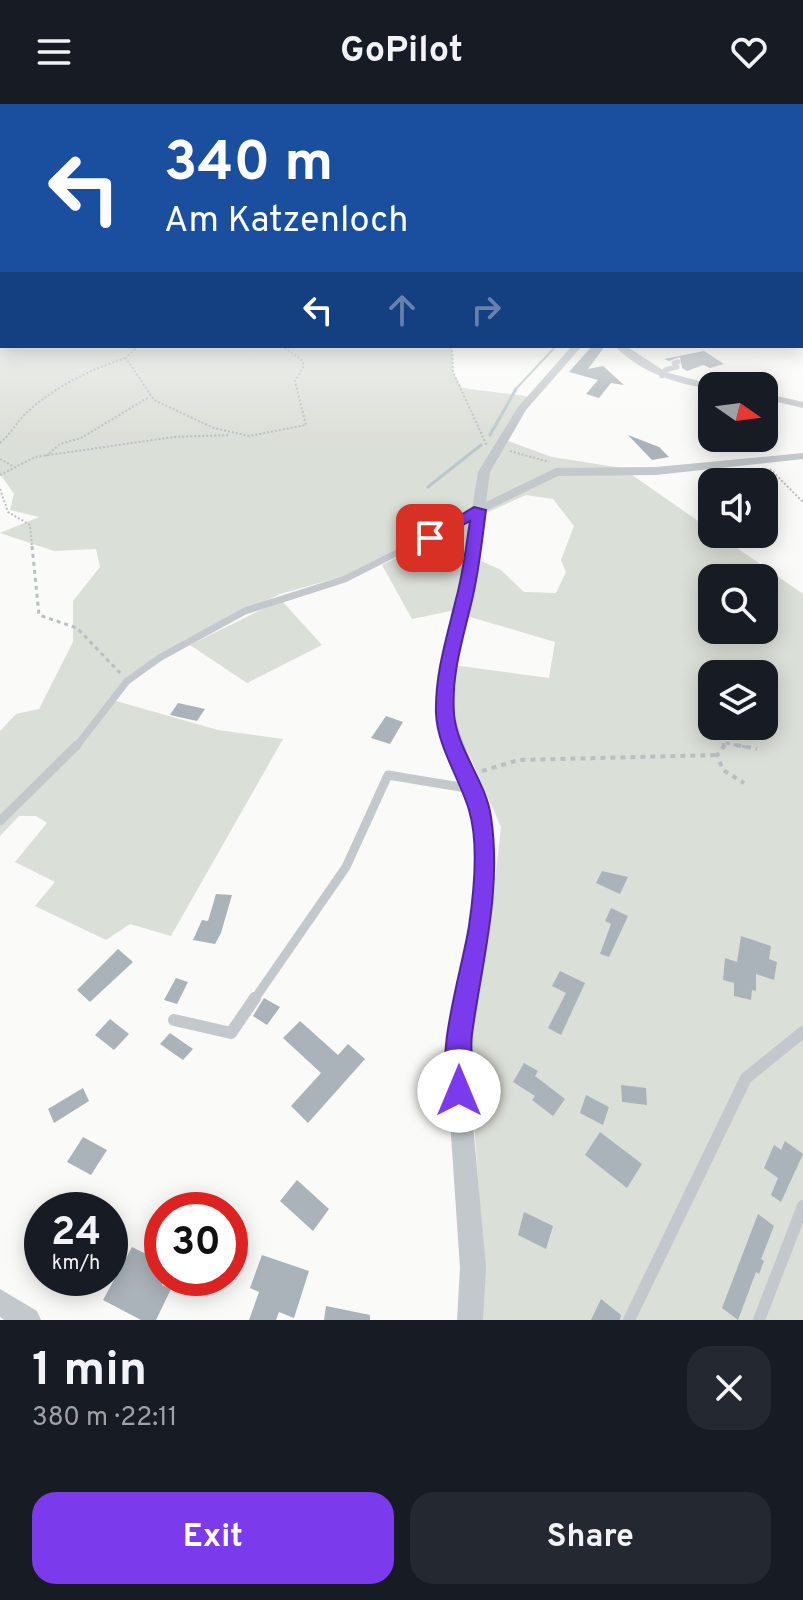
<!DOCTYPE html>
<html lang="en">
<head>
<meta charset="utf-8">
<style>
  body { margin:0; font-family:Overpass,sans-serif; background:#242831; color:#f1f3f6; height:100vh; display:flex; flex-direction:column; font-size:30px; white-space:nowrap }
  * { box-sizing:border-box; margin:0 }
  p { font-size:26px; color:#9ea1a6 }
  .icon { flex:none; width:44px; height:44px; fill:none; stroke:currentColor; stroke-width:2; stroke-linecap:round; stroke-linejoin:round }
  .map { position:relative; height:1216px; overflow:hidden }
  .panel { display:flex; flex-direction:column; background:#171b24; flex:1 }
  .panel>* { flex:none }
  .banner { position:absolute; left:0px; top:0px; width:804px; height:244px; box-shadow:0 4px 20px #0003; background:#1a4fa0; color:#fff; overflow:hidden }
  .needle { width:52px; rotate:104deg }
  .tools { position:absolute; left:698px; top:268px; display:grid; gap:16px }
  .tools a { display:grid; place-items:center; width:80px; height:80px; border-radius:16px; background:#171b24; box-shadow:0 4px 20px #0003; font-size:40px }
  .speed { position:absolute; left:24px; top:1088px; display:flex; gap:16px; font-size:40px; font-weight:700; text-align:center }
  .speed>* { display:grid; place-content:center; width:104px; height:104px; border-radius:50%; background:#171b24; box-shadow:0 4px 20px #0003; line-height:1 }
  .speed small { font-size:20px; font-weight:400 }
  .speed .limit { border:12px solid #d22; background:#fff; color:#111 }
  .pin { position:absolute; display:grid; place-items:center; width:68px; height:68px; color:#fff; margin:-34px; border-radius:16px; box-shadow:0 4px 12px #0006 }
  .me { position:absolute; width:88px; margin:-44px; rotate:0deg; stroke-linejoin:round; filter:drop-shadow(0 0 6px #0008) }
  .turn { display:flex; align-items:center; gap:28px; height:168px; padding:0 32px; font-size:36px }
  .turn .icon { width:104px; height:104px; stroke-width:2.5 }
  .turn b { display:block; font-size:56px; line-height:68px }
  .lanes { display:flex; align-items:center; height:76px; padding:0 32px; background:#0003; justify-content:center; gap:40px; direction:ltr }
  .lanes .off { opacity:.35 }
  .round { display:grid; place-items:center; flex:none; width:84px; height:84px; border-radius:24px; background:#242831 }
  .summary { display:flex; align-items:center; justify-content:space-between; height:136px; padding:0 32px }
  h1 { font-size:48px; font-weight:700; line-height:60px }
  .cta { display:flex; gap:16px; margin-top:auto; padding:16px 32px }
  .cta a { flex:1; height:92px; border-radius:24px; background:#7c3aed; color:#fff; font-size:32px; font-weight:700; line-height:92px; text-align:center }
  .cta a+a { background:#242831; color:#f1f3f6 }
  header { display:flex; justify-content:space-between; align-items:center; height:104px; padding:0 32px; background:#171b24; font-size:36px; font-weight:700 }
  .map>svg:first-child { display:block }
  .green { fill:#dadfd7; fill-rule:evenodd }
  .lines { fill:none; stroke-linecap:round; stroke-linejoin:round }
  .stream-far1 { stroke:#bbc7cb; stroke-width:2 }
  .stream { stroke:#bbc7cb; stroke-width:3 }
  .building { fill:#aab3b9 }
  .path-far2 { stroke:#bbbfc2; stroke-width:2; stroke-dasharray:2 2; stroke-linecap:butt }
  .path-far1 { stroke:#bbbfc2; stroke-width:3; stroke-dasharray:4 4; stroke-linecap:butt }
  .path { stroke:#bbbfc2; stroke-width:4; stroke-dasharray:5 5; stroke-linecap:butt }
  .lane-far4 { stroke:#c3c8cc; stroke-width:5 }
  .lane-far3 { stroke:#c3c8cc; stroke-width:6 }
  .lane-far2 { stroke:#c3c8cc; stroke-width:7 }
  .lane-far1 { stroke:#c3c8cc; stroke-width:9 }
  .lane { stroke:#c3c8cc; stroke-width:12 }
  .street { fill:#c3c8cc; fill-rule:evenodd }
  .route { fill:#7c3aed; stroke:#51269a; stroke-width:2 }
</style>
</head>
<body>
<header><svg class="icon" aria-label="menu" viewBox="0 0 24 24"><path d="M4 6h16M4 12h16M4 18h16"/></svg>GoPilot<svg class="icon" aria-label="heart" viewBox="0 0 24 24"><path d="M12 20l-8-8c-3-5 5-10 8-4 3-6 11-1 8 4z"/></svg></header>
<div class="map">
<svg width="803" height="1216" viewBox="0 0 803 1216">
  <rect width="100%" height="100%" fill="#fafaf8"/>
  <g class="green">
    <path d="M 0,163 L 2,242 L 452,242 L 453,268 L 462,284 L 533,293 L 505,336 L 552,353 L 622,364 L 803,490 L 803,1216 L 481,1216 L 484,1161 L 469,947 L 490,821 L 501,723 L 452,612 L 453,561 L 549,574 L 555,538 L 450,507 L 412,515 L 382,461 L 474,415 L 466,450 L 501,466 L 524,488 L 556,489 L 566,468 L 561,456 L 574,422 L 553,395 L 526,391 L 486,409 L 454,415 L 344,472 L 280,490 L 184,539 L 109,595 L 218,626 L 283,635 L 171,832 L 130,820 L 106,836 L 35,802 L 55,778 L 15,758 L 47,719 L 36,712 L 19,712 L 0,732 L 0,627 L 16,610 L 39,605 L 73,538 L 73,497 L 100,463 L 96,445 L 54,447 L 0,429 L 39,413 L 10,406 L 14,390 L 0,370 ZM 712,474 L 764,474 L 764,526 L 712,526 ZM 712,570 L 764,570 L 764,622 L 712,622 Z"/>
    <path d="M 281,496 L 322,541 L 247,579 L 190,541 Z"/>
  </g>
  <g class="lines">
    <path class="stream-far1" d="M 514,287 L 556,242"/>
    <g class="stream">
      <path d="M 490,331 L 516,285"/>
      <path d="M 428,383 L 481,341"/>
    </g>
  </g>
  <g class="building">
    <path d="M 592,242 L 605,242 L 588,265 L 603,262 L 624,281 L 611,279 L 599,294 L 586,290 L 598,276 L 569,268 Z"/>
    <path d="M 704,247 L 724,260 L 710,264 L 703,261 L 687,267 L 682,264 L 680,253 L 669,257 L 664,255 Z"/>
    <path d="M 628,331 L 659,343 L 669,353 L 652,356 Z"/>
    <path d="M 757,367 L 767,378 L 727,378 L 726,370 Z"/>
    <path d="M 178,599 L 205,605 L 197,617 L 170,611 Z"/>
    <path d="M 386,612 L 403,618 L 390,640 L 371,634 Z"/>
    <path d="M 602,767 L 628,773 L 620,790 L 596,779 Z"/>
    <path d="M 216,790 L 232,791 L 221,829 L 215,840 L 193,836 L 202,816 L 208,817 Z"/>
    <path d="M 611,804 L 628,812 L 609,853 L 600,850 L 611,820 L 605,817 Z"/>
    <path d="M 741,832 L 771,842 L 769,855 L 777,858 L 774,876 L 756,870 L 756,887 L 752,886 L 751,896 L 734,892 L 734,879 L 723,876 L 725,854 L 737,858 Z"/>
    <path d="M 118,845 L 133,858 L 90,898 L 77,886 Z"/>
    <path d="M 560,867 L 585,879 L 561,931 L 548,924 L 566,889 L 552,882 Z"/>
    <path d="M 176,874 L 188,878 L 177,900 L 164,896 Z"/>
    <path d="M 264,894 L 280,903 L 267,921 L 253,912 Z"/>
    <path d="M 110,915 L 129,930 L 114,946 L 95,931 Z"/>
    <path d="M 300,917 L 338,951 L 348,940 L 365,955 L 308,1019 L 291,1002 L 321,969 L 283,934 Z"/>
    <path d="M 170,929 L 193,945 L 183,956 L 160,940 Z"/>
    <path d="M 524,959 L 538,967 L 535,972 L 565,995 L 553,1012 L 532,996 L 535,992 L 513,978 Z"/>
    <path d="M 621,981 L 646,984 L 647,1001 L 622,998 Z"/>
    <path d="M 83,984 L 89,997 L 54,1019 L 48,1005 Z"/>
    <path d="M 586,991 L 609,1003 L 603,1021 L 580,1009 Z"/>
    <path d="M 600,1028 L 642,1060 L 627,1084 L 585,1051 Z"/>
    <path d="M 83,1033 L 107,1046 L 91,1071 L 67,1058 Z"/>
    <path d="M 785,1037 L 803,1050 L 781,1098 L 771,1091 L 778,1074 L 764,1064 L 774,1041 L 781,1046 Z"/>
    <path d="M 297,1076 L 329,1105 L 313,1127 L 280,1097 Z"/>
    <path d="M 524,1108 L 553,1122 L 546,1145 L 518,1131 Z"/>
    <path d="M 758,1110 L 774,1122 L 761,1155 L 764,1157 L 759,1170 L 756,1168 L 738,1216 L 722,1204 Z"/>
    <path d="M 132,1143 L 162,1158 L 162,1181 L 171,1185 L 156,1216 L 141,1216 L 103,1196 Z"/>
    <path d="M 262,1151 L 309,1167 L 294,1214 L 279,1208 L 276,1216 L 249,1216 L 259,1188 L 250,1184 Z"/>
    <path d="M 601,1195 L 621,1211 L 620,1216 L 591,1216 Z"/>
    <path d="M 326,1202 L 370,1211 L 370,1216 L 324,1216 Z"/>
  </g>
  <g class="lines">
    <g class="path-far2">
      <path d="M 138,242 L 126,254 L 154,296 L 214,324 L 249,332 L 306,321 L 295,277 L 304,262 L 301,255 L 282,242"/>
      <path d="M 452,242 L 453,268 L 487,342"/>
      <path d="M 0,339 C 10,331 16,319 25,310 C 53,284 90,265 126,254"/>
      <path d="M 510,347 L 549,358"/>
      <path d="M 46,352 L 60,340 L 81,334 L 149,293"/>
      <path d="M 0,355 L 14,363"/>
      <path d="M 770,365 L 803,398"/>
      <path d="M 0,371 L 35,353 L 174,333 L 230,331"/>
      <path d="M 0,385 L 8,408 L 30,421 L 32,444"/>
    </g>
    <g class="path-far1">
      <path d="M 32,442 L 39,511 L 77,524 L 121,570"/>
      <path d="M 726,639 L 746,643"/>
      <path d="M 723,643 L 724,622"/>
    </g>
    <g class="path">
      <path d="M 725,641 L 717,651 L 723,666 L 744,679"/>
      <path d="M 736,641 L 757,645"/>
      <path d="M 482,667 L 519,656 L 717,651"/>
    </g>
    <path class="lane-far4" d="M 662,272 L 665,266 L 677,263 L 674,259 L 678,258"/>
    <path class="lane-far3" d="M 406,444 L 478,407"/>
    <path class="lane-far2" d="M 76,643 L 127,577 L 161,553 L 245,507 L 345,475 L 410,442"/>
    <g class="lane-far1">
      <path d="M 0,717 L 77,641"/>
      <path d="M 254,896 L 346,763 L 388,671 L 472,685"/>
    </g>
    <g class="lane">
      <path d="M 174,916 L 231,929 L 255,894"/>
      <path d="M 629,1216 L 746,974 L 803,928"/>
      <path d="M 759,1216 L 803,1102"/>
    </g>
    <g class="street">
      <path d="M 572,242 L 582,242 L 526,306 L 490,368 L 486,398 L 556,364 L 656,363 L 803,349 L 803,355 L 656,371 L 558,372 L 484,408 L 472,493 L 456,551 L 453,609 L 490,709 L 493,755 L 490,820 L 470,933 L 470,987 L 486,1164 L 483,1216 L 457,1216 L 460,1164 L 448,987 L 448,933 L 470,820 L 475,755 L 472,709 L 437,609 L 442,551 L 458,493 L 478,368 L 518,303 Z"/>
      <path d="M 615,242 L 626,242 L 666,268 L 717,282 L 712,282 L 712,285 C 676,280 641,269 615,242 Z"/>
      <path d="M 764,289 L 803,298 L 803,304 L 764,295 Z"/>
      <path d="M 0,1185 L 37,1207 L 41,1216 L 4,1216 L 0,1213 Z"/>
    </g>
  </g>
  <linearGradient id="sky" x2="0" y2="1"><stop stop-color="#96bcdc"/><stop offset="0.49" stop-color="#fdfdfc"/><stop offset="1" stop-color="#fdfdfc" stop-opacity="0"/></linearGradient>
  <rect width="803" height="333" fill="url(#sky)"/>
  <path class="route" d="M 474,403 L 486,406 C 482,436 479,467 472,496 C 463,534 451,571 454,610 C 457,646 486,677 491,713 C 502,787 482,857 472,930 C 469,951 477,975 468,996 L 459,1000 L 450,996 C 433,954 462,867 469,822 C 474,788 479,739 469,706 C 460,675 437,642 436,609 C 435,569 447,533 456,495 C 463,470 466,443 470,417 L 435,437 L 423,434 Z"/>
</svg>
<div class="tools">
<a><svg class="needle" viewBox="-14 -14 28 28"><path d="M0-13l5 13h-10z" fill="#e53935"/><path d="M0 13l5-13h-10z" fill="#9ea1a6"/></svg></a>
<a><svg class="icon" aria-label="sound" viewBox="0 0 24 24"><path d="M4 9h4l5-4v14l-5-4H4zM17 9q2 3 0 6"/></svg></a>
<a><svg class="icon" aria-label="search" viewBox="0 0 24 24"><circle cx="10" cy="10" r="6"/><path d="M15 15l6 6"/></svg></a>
<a><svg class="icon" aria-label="layers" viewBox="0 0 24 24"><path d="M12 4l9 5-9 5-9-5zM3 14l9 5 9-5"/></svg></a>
</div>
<div class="speed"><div>24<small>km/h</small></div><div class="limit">30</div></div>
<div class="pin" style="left:430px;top:434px;background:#d93025"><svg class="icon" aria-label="arrive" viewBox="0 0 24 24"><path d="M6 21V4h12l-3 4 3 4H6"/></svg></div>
<svg class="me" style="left:459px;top:987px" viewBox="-20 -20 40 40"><circle r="19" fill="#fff"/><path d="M0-13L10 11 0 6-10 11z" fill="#7c3aed"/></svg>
<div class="banner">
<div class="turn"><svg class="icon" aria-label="left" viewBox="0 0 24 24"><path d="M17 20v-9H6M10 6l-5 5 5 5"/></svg><div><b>340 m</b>Am Katzenloch</div></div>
<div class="lanes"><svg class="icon" aria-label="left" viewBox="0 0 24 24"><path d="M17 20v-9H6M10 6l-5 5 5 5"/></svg><svg class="icon off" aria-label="ahead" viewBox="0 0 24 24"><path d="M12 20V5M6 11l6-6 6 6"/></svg><svg class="icon off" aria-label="right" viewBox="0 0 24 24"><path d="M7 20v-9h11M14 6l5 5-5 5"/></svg></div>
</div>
</div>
<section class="panel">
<div class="summary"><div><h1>1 min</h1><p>380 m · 22:11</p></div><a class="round"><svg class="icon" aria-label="close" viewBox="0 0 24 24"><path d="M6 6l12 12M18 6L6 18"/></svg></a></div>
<div class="cta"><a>Exit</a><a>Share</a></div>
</section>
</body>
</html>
